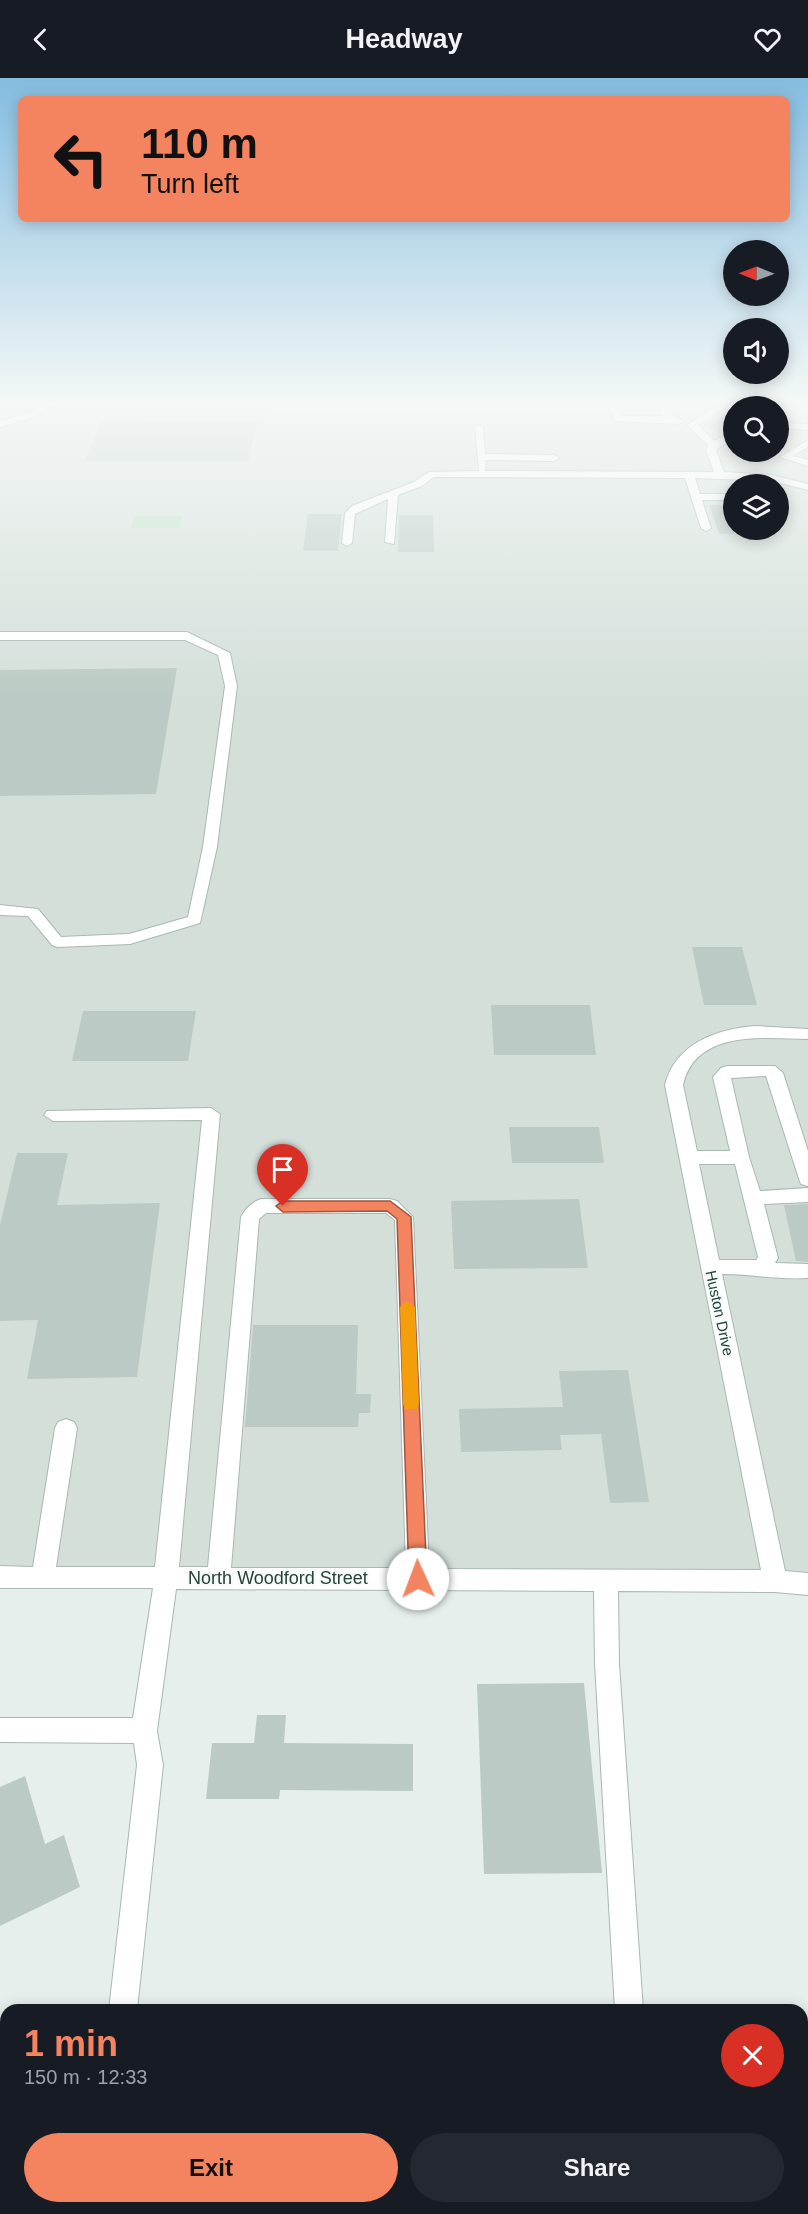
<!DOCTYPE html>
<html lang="en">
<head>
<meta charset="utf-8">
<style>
  body { margin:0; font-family:Arial,sans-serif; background:#242831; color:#f1f3f6; height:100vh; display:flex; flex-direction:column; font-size:22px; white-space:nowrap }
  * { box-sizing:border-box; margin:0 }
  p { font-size:20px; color:#9ea1a6 }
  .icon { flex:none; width:33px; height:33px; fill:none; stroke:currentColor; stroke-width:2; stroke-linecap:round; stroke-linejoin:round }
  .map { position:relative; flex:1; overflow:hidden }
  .side { position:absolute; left:0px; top:1926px; width:808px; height:210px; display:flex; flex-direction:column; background:#171b24; border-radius:18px 18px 0 0; box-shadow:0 3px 15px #0003 }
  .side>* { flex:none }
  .hud { position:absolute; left:18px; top:18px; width:772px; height:126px; border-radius:9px; box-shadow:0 3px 15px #0003; background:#f4845f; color:#111; overflow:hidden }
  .needle { width:39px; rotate:271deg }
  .tools { position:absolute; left:723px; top:162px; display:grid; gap:12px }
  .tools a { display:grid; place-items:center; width:66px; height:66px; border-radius:50%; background:#171b24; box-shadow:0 3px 15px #0003; font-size:30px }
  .pin { position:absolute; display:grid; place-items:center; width:51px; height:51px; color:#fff; margin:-62px -26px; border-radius:50% 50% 50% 0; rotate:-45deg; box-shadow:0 0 6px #0007 }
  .pin .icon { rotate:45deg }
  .me { position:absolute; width:66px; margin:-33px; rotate:358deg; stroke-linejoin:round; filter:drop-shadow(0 0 4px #0008) }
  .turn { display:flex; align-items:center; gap:21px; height:126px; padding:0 24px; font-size:27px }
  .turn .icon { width:78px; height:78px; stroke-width:2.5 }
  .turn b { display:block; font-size:42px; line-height:51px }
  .round { display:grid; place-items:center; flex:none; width:63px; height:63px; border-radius:32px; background:#242831 }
  .headline { display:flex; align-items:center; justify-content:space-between; height:102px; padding:0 24px }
  h1 { font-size:36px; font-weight:700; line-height:45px; color:#f4845f }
  .button { display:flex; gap:12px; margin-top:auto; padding:12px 24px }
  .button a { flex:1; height:69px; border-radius:36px; background:#f4845f; color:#111; font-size:24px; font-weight:700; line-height:69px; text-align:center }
  .button a+a { background:#242831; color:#f1f3f6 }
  header { display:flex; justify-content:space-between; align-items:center; height:78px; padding:0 24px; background:#171b24; font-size:27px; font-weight:700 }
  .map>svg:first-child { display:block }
  .built { fill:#d4dfda; fill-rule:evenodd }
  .green { fill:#bfe0c8 }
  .building { fill:#bbcac4 }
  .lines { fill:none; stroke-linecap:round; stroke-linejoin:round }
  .minor-casing { stroke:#a8b8b2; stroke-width:2 }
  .minor { fill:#fff; fill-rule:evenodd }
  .route { fill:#f4845f; stroke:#9f563e; stroke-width:1.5 }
  .slow { fill:#f59e0b }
  .labels { text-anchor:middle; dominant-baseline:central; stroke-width:4.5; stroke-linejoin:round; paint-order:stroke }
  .street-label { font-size:15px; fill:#24423a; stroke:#f7fbf9 }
  .near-street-label { font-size:18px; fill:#24423a; stroke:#f7fbf9 }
</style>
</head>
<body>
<header><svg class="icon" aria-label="back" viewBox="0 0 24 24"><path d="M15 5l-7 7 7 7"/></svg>Headway<svg class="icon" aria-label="heart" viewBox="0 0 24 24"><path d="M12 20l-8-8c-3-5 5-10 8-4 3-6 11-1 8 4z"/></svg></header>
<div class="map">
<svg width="808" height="2136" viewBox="0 0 808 2136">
  <rect width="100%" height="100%" fill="#e6efeb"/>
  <path class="built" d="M 0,323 L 808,323 L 808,1506 L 0,1499 ZM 734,328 L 778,328 L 778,374 L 734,374 ZM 734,406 L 778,406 L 778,452 L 734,452 Z"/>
  <path class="green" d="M 135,438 L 183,438 L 180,450 L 131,450 Z"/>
  <g class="building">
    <path d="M 734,331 L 734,350 L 725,355 L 702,348 Z"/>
    <path d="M 102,343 L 257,344 L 248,383 L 85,383 Z"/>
    <path d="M 709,427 L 734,427 L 734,456 L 719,456 Z"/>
    <path d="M 308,436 L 342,436 L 338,473 L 303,473 Z"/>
    <path d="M 399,437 L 433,437 L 434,474 L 398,474 Z"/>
    <path d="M 177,590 L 156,716 L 0,718 L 0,592 Z"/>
    <path d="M 692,869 L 742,869 L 757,927 L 704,927 Z"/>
    <path d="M 491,927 L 590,927 L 596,977 L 494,977 Z"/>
    <path d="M 83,933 L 196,933 L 188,983 L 72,983 Z"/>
    <path d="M 509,1049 L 599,1049 L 604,1085 L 512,1085 Z"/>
    <path d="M 17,1075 L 68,1075 L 57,1127 L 160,1125 L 137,1299 L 27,1301 L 38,1242 L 0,1243 L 0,1147 Z"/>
    <path d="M 579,1121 L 588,1190 L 454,1191 L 451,1123 Z"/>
    <path d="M 808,1126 L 808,1184 L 796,1183 L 784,1127 Z"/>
    <path d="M 253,1247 L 358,1247 L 356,1316 L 371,1316 L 370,1335 L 359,1335 L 358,1349 L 245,1349 Z"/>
    <path d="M 628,1292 L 649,1424 L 610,1425 L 601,1356 L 560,1357 L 562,1372 L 461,1374 L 459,1331 L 563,1329 L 559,1293 Z"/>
    <path d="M 584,1605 L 602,1795 L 484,1796 L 477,1606 Z"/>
    <path d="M 257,1637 L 286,1637 L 284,1665 L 413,1666 L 413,1713 L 280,1712 L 279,1721 L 206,1721 L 212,1665 L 254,1665 Z"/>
    <path d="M 25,1698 L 45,1766 L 64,1757 L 80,1809 L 0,1848 L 0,1709 Z"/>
  </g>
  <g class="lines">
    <defs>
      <g id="minor">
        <path d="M 36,323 L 266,324 L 270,327 L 266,330 L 47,329 L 37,338 L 0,349 L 0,343 L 31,334 L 37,329 L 0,330 L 0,324 Z"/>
        <path d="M 607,323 L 615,323 L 621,338 L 663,338 L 657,323 L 665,323 L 673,339 L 684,343 L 679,346 L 615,343 Z"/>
        <path d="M 726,323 L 736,323 L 698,347 L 714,363 L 734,353 L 734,360 L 716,372 L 724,394 L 772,397 L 808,406 L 808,412 L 772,403 L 695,400 L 700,416 L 734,416 L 734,422 L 702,422 L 711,450 L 706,453 L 701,450 L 685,400 L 434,399 L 422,408 L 398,417 L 394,466 L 385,464 L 388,421 L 355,436 L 352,465 L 347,468 L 342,465 L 345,435 L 352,428 L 414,404 L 429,394 L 479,393 L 475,347 L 483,349 L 485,376 L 554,377 L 559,380 L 554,383 L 486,382 L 485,393 L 714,394 L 706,372 L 708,367 L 687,347 Z"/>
        <path d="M 759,323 L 770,323 L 782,328 L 778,331 Z"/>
        <path d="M 787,345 L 808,346 L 808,352 L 791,350 L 778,356 L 778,349 Z"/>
        <path d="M 808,362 L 808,369 L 793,378 L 808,382 L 808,388 L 780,379 Z"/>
        <path d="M 0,554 L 187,554 L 230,575 L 237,608 L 217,769 L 200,845 L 130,866 L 57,869 L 52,867 L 28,838 L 0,837 L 0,827 L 38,831 L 61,859 L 129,856 L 188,839 L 203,769 L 225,608 L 218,577 L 185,562 L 0,562 Z"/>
        <path d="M 755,948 L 808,951 L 808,961 C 765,960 695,951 683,1007 L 697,1073 L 730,1073 L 713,999 L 721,990 L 727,988 L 775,988 L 783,995 L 808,1073 L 808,1108 L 801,1106 L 799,1101 L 766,998 L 731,1000 L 749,1079 L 760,1113 L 808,1110 L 808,1124 L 764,1126 L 778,1180 L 775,1185 L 808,1186 L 808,1200 C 779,1202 751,1196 722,1196 L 785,1493 L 808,1495 L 808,1517 L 775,1514 L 618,1513 L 619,1586 L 643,1932 L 615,1932 L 595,1586 L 594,1513 L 176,1511 L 157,1653 L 163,1687 L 137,1932 L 109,1932 L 137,1687 L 134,1665 L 0,1664 L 0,1640 L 133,1640 L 153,1510 L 0,1510 L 0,1488 L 33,1489 L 55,1350 L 58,1344 L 66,1341 L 74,1344 L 77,1350 L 56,1489 L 155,1489 L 202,1042 L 53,1043 L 44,1037 L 47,1033 L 211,1030 L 220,1036 L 179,1489 L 208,1489 L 241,1139 C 245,1131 252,1124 261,1121 L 390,1121 L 397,1123 L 413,1139 L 429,1491 L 761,1492 L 665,1007 C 675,966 716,951 755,948 ZM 699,1086 L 735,1086 L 758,1179 L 756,1182 L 719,1182 ZM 266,1135 L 386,1135 L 395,1142 L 406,1490 L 231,1490 L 259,1141 Z"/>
        <rect x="0" y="1992" width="6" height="30"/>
        <path d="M 46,2130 L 83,2130 L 81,2136 L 43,2136 Z"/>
      </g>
    </defs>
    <use href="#minor" class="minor-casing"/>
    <use href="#minor" class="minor"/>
  </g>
  <linearGradient id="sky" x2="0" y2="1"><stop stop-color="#84bce0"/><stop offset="0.52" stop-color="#f4f8f6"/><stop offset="1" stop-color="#f4f8f6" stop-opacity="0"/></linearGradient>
  <rect width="808" height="622" fill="url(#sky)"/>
  <path class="route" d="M 283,1123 L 390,1123 L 411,1139 L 427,1501 L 424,1506 L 418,1509 L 412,1506 L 409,1501 L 397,1141 L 387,1133 L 283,1134 L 276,1128 Z"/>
  <path class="slow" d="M 407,1223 L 415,1229 L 419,1326 L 417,1331 L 405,1331 L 403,1326 L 400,1229 Z"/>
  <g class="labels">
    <g class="street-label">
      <text transform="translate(720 1235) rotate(78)">Huston Drive</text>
    </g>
    <g class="near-street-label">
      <text x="278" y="1500">North Woodford Street</text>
    </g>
  </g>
</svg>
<div class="tools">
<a><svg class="needle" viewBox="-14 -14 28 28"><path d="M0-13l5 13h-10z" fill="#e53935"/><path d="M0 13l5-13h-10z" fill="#9ea1a6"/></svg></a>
<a><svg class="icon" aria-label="sound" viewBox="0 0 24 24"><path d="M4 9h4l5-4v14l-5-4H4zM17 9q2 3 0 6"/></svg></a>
<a><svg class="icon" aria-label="search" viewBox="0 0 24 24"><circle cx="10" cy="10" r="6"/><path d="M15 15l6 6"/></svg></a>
<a><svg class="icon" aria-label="layers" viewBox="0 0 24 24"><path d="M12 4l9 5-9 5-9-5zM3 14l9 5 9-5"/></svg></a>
</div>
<div class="pin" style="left:283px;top:1128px;background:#d93025"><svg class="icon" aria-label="arrive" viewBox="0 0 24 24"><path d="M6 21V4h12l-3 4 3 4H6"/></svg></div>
<svg class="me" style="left:418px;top:1501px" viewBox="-20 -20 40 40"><circle r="19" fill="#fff"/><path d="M0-13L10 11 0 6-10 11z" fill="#f4845f"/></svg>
<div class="hud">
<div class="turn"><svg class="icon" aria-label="left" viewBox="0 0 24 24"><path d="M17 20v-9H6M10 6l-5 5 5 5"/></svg><div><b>110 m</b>Turn left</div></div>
</div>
<section class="side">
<div class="headline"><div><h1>1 min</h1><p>150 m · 12:33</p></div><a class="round" style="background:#d93025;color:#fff"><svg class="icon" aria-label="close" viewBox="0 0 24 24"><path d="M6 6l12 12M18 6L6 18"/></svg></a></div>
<div class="button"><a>Exit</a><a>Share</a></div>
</section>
</div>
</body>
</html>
